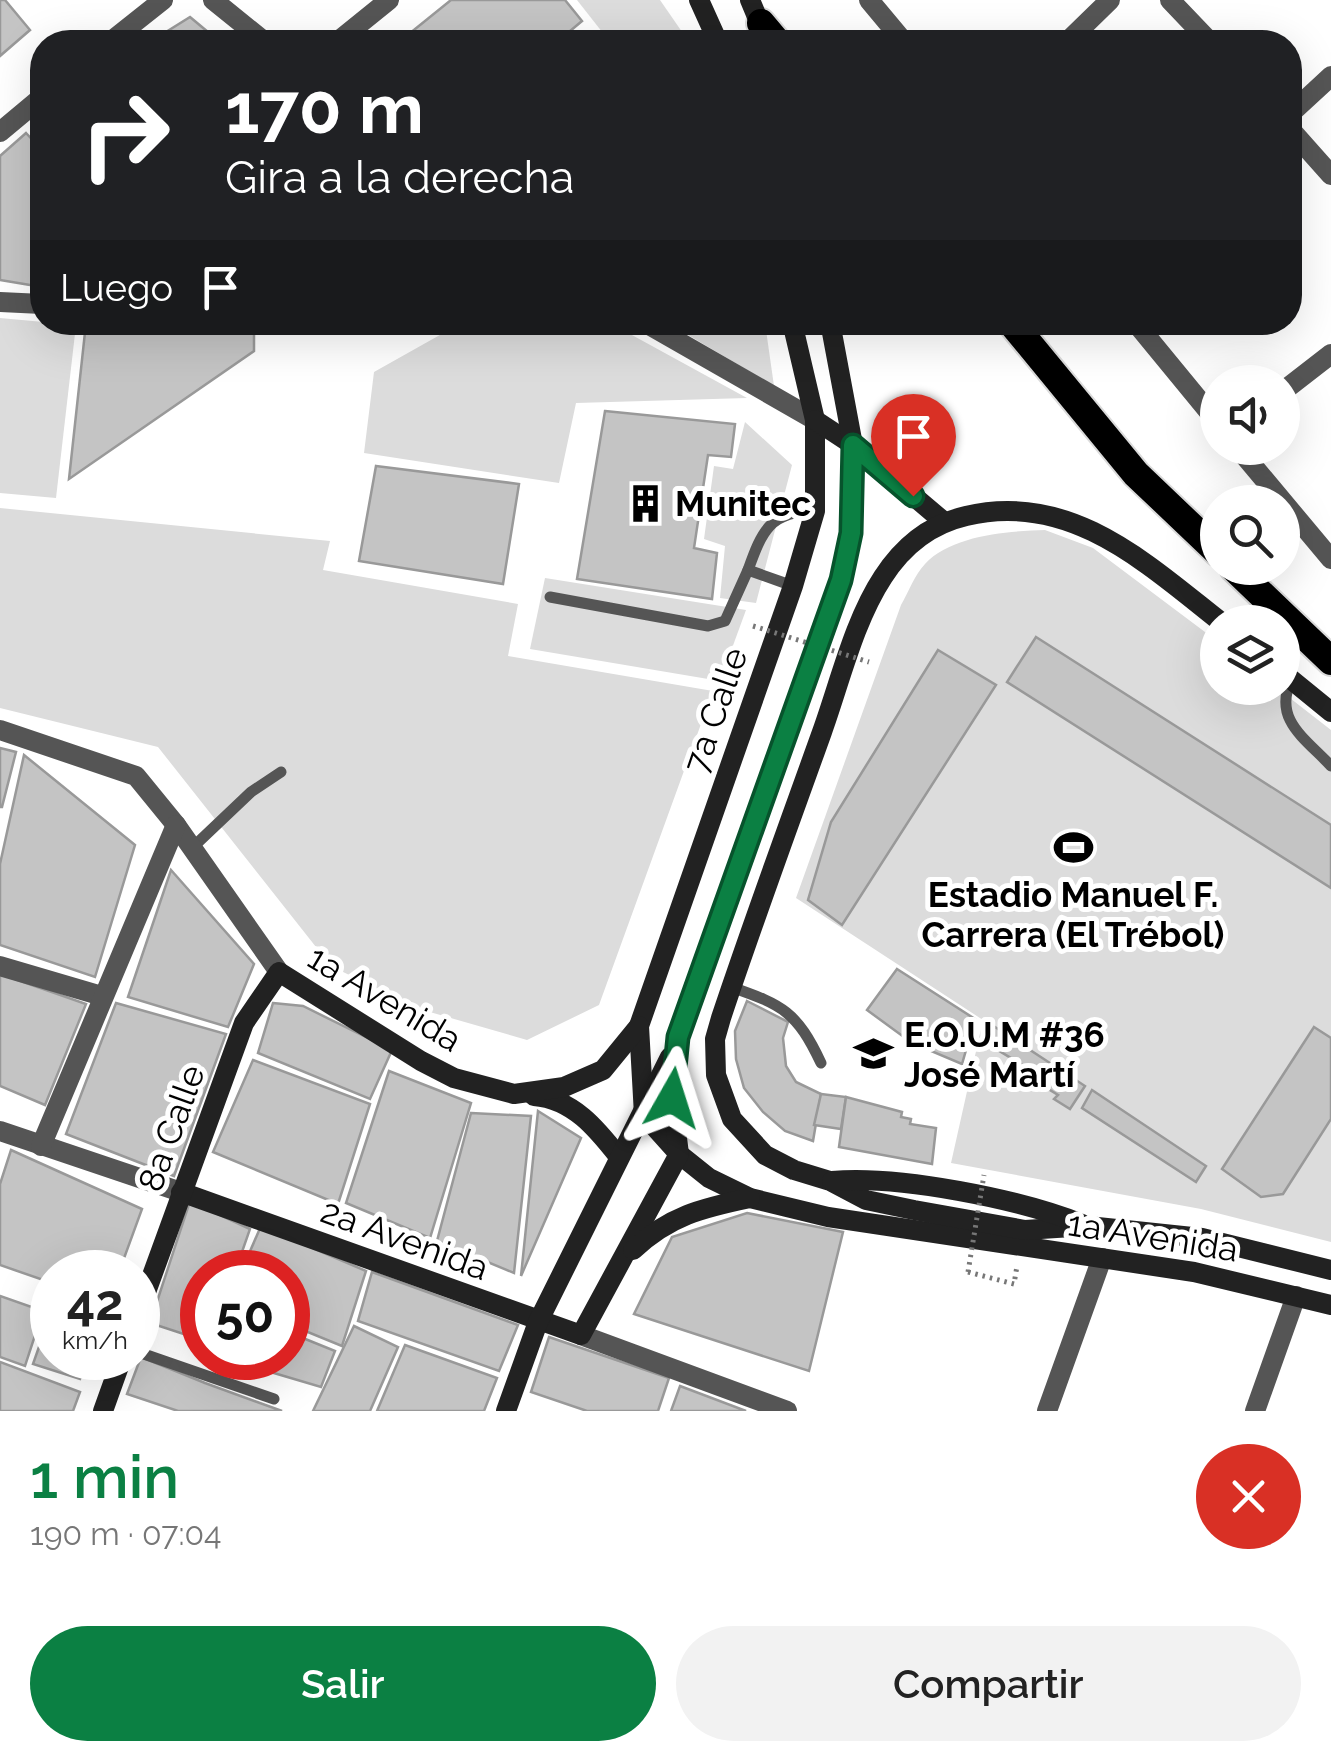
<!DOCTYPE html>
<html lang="es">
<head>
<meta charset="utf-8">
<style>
  body { margin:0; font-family:Raleway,sans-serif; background:#f2f2f2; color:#222; height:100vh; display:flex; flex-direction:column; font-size:38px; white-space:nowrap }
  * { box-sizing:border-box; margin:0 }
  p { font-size:32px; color:#767676 }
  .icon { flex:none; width:55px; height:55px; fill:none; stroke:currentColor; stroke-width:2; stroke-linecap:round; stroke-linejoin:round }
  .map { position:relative; height:1411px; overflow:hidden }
  .sheet { display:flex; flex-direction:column; background:#fff; flex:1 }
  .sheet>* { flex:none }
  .guide { position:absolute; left:30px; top:30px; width:1272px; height:305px; border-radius:40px; box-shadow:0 10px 40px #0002; background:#202124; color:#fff; overflow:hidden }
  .tools { position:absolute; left:1200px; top:365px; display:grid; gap:20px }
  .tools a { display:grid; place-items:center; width:100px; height:100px; border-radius:50%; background:#fff; box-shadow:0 10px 40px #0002; font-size:50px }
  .speed { position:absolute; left:30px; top:1250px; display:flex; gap:20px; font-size:50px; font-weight:700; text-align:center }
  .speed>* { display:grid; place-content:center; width:130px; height:130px; border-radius:50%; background:#fff; box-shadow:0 10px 40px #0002; line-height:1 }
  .speed small { font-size:25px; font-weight:400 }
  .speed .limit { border:15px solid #d22; background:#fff; color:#111 }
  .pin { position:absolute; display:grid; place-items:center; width:85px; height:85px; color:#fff; margin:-102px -42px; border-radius:50% 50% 50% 0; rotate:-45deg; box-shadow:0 0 10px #0007 }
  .pin .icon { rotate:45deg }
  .me { position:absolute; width:110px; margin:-55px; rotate:6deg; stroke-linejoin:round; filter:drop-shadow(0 0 8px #0008) }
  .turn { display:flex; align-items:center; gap:35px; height:210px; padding:0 30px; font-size:45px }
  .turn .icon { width:130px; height:130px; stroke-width:2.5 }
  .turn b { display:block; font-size:70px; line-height:85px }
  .then { display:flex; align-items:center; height:95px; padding:0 30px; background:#0003; gap:20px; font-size:38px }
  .round { display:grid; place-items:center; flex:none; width:105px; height:105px; border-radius:52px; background:#f2f2f2 }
  .summary { display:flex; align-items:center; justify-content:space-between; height:170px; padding:0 30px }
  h1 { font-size:60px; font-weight:600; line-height:75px; color:#0b8043 }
  .cta { display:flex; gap:20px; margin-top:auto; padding:20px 30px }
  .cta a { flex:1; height:115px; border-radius:60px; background:#0b8043; color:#fff; font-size:40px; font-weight:600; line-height:115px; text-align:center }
  .cta a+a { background:#f2f2f2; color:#222 }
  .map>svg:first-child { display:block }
  .green { fill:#dcdcdc }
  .building { fill:#c4c4c4; stroke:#999; stroke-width:2.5 }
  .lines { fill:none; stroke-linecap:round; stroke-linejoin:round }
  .trunk-casing { stroke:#dbdbdb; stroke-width:32 }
  .path { stroke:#777; stroke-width:5; stroke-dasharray:2.5 5; stroke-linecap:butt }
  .service { stroke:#555; stroke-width:11 }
  .minor { stroke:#555; stroke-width:20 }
  .secondary { stroke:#222; stroke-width:20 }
  .trunk { stroke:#000; stroke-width:28 }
  .path-bridge { stroke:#777; stroke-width:5; stroke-dasharray:2.5 5; stroke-linecap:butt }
  .route-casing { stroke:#07532c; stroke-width:25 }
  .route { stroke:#0b8043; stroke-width:18 }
  .labels { text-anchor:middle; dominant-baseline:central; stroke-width:10; stroke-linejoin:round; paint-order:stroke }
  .poi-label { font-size:35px; font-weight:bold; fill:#000; stroke:#fff; text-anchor:start }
  .street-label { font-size:35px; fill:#000; stroke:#fff }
</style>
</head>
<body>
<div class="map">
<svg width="1331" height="1411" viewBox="0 0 1331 1411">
  <rect width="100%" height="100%" fill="#fff"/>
  <g class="green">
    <path d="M 577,0 L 660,0 L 689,42 L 610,42 Z"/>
    <path d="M 0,318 L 76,325 L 56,498 L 0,493 Z"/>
    <path d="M 463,322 L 610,323 L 747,398 L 576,403 L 559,483 L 364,453 L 374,372 Z"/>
    <path d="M 668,323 L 765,323 L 774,386 Z"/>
    <path d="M 745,422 L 792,465 L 756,603 L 720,598 L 725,546 L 704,539 L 714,466 L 733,469 Z"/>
    <path d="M 0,508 L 330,541 L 323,570 L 518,604 L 508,656 L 713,691 L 599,1005 L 527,1040 L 416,1008 L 331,966 L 158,747 L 0,708 Z"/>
    <path d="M 1045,530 L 1093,548 L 1217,641 L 1218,688 L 1277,688 L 1331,730 L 1331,1242 L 1201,1209 L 951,1163 L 983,1020 L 796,898 L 901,605 C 908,593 915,574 925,564 C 951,535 1009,531 1045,530 Z"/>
    <path d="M 545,578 L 746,610 L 720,681 L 530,649 Z"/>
  </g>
  <g class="building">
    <path d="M 0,0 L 5,0 L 30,30 L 0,56 Z"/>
    <path d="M 451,0 L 565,0 L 582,21 L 557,42 L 399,42 Z"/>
    <path d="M 190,17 L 220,42 L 150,42 Z"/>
    <path d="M 26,133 L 42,150 L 42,287 L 0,280 L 0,156 Z"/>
    <path d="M 86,323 L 254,325 L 254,351 L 69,479 Z"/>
    <path d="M 605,411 L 735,424 L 731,457 L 708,455 L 694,548 L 717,553 L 712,599 L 577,579 Z"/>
    <path d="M 376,466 L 519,484 L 503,584 L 359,561 Z"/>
    <path d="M 1036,637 L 1331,825 L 1331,888 L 1007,682 Z"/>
    <path d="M 938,650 L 996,685 L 842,925 L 808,900 L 831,822 Z"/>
    <path d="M 0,748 L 16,752 L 2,807 L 0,807 Z"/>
    <path d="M 24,755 L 135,845 L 95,977 L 0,945 L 0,864 Z"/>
    <path d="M 171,870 L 254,964 L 228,1027 L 128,997 Z"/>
    <path d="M 897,969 L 975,1019 L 962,1064 L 912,1043 L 867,1010 Z"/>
    <path d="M 0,974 L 86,1004 L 45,1105 L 0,1086 Z"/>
    <path d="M 747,1001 L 788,1022 L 783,1038 L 786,1066 L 796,1082 L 821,1094 L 813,1141 L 785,1131 L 763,1112 L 744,1088 L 736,1059 L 735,1031 Z"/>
    <path d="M 116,1003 L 226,1034 L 174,1176 L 66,1134 Z"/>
    <path d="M 273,1003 L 303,1006 L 392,1050 L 370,1099 L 258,1053 Z"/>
    <path d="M 995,1027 L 1085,1086 L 1070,1109 L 1054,1099 L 1058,1095 L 1032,1079 L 1036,1073 L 986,1043 Z"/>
    <path d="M 1314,1027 L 1331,1038 L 1331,1119 L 1283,1194 L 1261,1197 L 1222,1169 Z"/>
    <path d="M 253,1060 L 370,1104 L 338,1204 L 213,1152 Z"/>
    <path d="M 389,1071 L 471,1103 L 430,1238 L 346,1203 Z"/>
    <path d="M 1092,1090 L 1206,1166 L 1196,1182 L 1082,1108 Z"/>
    <path d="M 821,1094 L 846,1097 L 841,1129 L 814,1125 Z"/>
    <path d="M 846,1097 L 902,1112 L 901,1117 L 911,1119 L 910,1124 L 936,1128 L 932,1164 L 839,1147 Z"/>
    <path d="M 538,1111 L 581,1138 L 521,1276 Z"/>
    <path d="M 471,1113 L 531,1116 L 514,1273 L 437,1241 Z"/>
    <path d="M 11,1150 L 142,1209 L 119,1272 L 52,1272 L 52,1283 L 0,1265 L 0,1184 Z"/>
    <path d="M 190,1201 L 250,1229 L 235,1272 L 202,1272 L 202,1340 L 150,1323 Z"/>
    <path d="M 747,1213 L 843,1232 L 809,1371 L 634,1314 L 672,1237 Z"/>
    <path d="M 261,1226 L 366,1271 L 342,1346 L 288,1324 L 288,1272 L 241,1272 Z"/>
    <path d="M 372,1272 L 518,1325 L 499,1371 L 358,1321 Z"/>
    <path d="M 0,1296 L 43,1311 L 25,1366 L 0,1357 Z"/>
    <path d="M 52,1310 L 52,1358 L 87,1358 L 80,1379 L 33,1364 Z"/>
    <path d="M 354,1326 L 398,1347 L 370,1411 L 313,1411 Z"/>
    <path d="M 288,1332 L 335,1351 L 321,1387 L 223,1358 L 288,1358 Z"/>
    <path d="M 549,1337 L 669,1378 L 658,1411 L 587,1411 L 531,1392 Z"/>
    <path d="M 405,1345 L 497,1378 L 484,1411 L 377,1411 Z"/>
    <path d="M 141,1357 L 205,1383 L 282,1411 L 178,1411 L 127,1394 Z"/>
    <path d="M 0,1362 L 80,1392 L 73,1411 L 0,1411 Z"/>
    <path d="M 680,1386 L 746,1411 L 671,1411 Z"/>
  </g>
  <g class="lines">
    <defs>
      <g id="trunk">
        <path d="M 761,23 L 777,42"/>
        <path d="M 1011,322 L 1136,474 L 1218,552"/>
        <path d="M 1234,568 L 1331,661"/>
      </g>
    </defs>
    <use href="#trunk" class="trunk-casing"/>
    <path class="path" d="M 968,1272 L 1014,1284 L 1017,1266"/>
    <g class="service">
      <path d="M 793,586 L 748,570 C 762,531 770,511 815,511"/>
      <path d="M 550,597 L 708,626 L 725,621 L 748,570"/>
      <path d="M 1291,680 C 1273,720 1305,738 1331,766"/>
      <path d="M 192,848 L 251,792 L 281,772"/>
      <path d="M 731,987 C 783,1005 797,1012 821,1063"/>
      <path d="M 138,1352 L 274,1399"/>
    </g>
    <g class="minor">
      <path d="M 213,0 L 265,42"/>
      <path d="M 869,0 L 904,42"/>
      <path d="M 1170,0 L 1210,42"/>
      <path d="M 110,42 L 163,0"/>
      <path d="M 337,42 L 389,0"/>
      <path d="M 1067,42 L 1110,0"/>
      <path d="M 1290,114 L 1331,76"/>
      <path d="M 1290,129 L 1331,175"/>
      <path d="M 0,132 L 42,97"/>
      <path d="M 0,302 L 42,304"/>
      <path d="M 644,322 L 815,420"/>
      <path d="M 1135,322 L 1218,423"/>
      <path d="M 1282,392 L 1331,354"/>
      <path d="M 1238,448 L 1331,559"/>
      <path d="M 0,730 L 136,776 L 176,825 L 279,972"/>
      <path d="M 0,966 L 102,996"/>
      <path d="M 0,1131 L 181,1192"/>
      <path d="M 41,1146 L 176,825"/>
      <path d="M 581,1335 L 787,1411"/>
      <path d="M 1047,1411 L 1102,1258"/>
      <path d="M 1255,1411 L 1296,1296"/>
    </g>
    <g class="secondary">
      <path d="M 699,0 L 718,42"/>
      <path d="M 750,0 L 765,36"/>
      <path d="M 792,322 L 815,420 L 815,511 L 793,586 L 639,1026 L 644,1115 L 679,1154 L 709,1178 L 750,1198 L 828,1217 L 1194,1272 L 1331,1305"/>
      <path d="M 815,420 L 853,445 L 943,521"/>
      <path d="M 1221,622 C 1146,563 1070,491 966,516 C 931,524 903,546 883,577 C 854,621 840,682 822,732 C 788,827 753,922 721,1018 L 715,1039 L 716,1075 L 732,1119 L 765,1155 L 794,1170 L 830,1181 L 866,1200 L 914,1210 L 1025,1230 L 1088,1226 L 1202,1238 L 1331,1270"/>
      <path d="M 1282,672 L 1331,712"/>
      <path d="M 534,1096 C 573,1099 597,1129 619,1157"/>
      <path d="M 832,1181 C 899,1175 1019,1199 1082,1224"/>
      <path d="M 181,1192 L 581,1335 L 679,1154 L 672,1098 L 678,1037 L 841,580 L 851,533 L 853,445 L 830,322"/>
      <path d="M 633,1250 C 669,1216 702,1208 750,1198"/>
      <path d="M 138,1314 L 244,1023 L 279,972 L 421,1061 L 454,1078 L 514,1094 L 564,1087 L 603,1070 L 639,1026"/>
      <path d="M 103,1411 L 122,1358"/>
      <path d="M 506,1411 L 538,1322 L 670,1057"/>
    </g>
    <use href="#trunk" class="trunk"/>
    <g class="path-bridge">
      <path d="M 753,626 L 869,662"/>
      <path d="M 968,1272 L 984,1175"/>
    </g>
  </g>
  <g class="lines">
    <defs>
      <path id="route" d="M 672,1098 L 678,1037 L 841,580 L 851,533 L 853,445 L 913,496"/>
    </defs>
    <use href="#route" class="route-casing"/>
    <use href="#route" class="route"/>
  </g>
  <defs>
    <symbol id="building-bare" viewBox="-9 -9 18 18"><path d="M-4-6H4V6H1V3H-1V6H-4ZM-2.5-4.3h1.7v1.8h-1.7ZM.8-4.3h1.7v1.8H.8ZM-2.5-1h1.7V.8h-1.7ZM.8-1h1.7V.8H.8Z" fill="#000" stroke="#fff" stroke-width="2.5" paint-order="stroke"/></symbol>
    <symbol id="stadium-bare" viewBox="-9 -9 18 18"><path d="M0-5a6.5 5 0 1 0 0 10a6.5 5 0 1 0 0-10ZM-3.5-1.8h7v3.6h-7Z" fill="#000" stroke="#fff" stroke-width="2.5" paint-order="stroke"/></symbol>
    <symbol id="school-bare" viewBox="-9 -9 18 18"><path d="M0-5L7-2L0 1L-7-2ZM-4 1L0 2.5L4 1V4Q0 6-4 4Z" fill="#000" stroke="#fff" stroke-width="2.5" paint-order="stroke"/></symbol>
  </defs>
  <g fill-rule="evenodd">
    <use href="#building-bare" x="618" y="476" width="55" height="55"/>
    <use href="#stadium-bare" x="1046" y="820" width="55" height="55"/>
    <use href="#school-bare" x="846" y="1026" width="55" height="55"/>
  </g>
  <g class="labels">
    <g class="poi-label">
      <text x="675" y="503">Munitec</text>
      <text x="1073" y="894" text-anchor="middle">Estadio Manuel F.<tspan x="1073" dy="40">Carrera (El Trébol)</tspan></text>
      <text x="904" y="1034">E.O.U.M #36<tspan x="904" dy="40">José Martí</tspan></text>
    </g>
    <g class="street-label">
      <text transform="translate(715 710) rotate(-71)">7a Calle</text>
      <text transform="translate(385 998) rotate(31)">1a Avenida</text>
      <text transform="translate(171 1128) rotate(-70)">8a Calle</text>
      <text transform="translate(1153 1236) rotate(9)">1a Avenida</text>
      <text transform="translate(405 1239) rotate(20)">2a Avenida</text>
    </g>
  </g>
</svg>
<div class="tools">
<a><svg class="icon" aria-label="sound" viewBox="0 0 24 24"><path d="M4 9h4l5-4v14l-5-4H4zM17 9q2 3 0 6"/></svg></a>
<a><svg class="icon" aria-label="search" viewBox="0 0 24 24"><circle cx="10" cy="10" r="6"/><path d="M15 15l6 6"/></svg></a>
<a><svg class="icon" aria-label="layers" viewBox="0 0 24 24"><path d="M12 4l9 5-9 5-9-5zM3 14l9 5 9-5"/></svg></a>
</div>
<div class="speed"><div>42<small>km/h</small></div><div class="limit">50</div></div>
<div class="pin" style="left:913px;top:496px;background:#d93025"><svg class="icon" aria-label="arrive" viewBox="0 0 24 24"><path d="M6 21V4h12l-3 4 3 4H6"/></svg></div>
<svg class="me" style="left:672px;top:1098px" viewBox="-20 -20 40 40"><path d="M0-17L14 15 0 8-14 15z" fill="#0b8043" stroke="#fff" stroke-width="4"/></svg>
<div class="guide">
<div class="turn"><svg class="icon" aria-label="right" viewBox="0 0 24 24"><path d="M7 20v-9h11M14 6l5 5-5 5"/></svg><div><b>170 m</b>Gira a la derecha</div></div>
<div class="then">Luego<svg class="icon" aria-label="arrive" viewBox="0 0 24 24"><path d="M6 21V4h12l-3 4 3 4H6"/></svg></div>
</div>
</div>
<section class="sheet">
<div class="summary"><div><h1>1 min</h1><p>190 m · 07:04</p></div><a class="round" style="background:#d93025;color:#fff"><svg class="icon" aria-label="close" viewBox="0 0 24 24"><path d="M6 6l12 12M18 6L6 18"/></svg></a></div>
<div class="cta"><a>Salir</a><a>Compartir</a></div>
</section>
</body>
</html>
